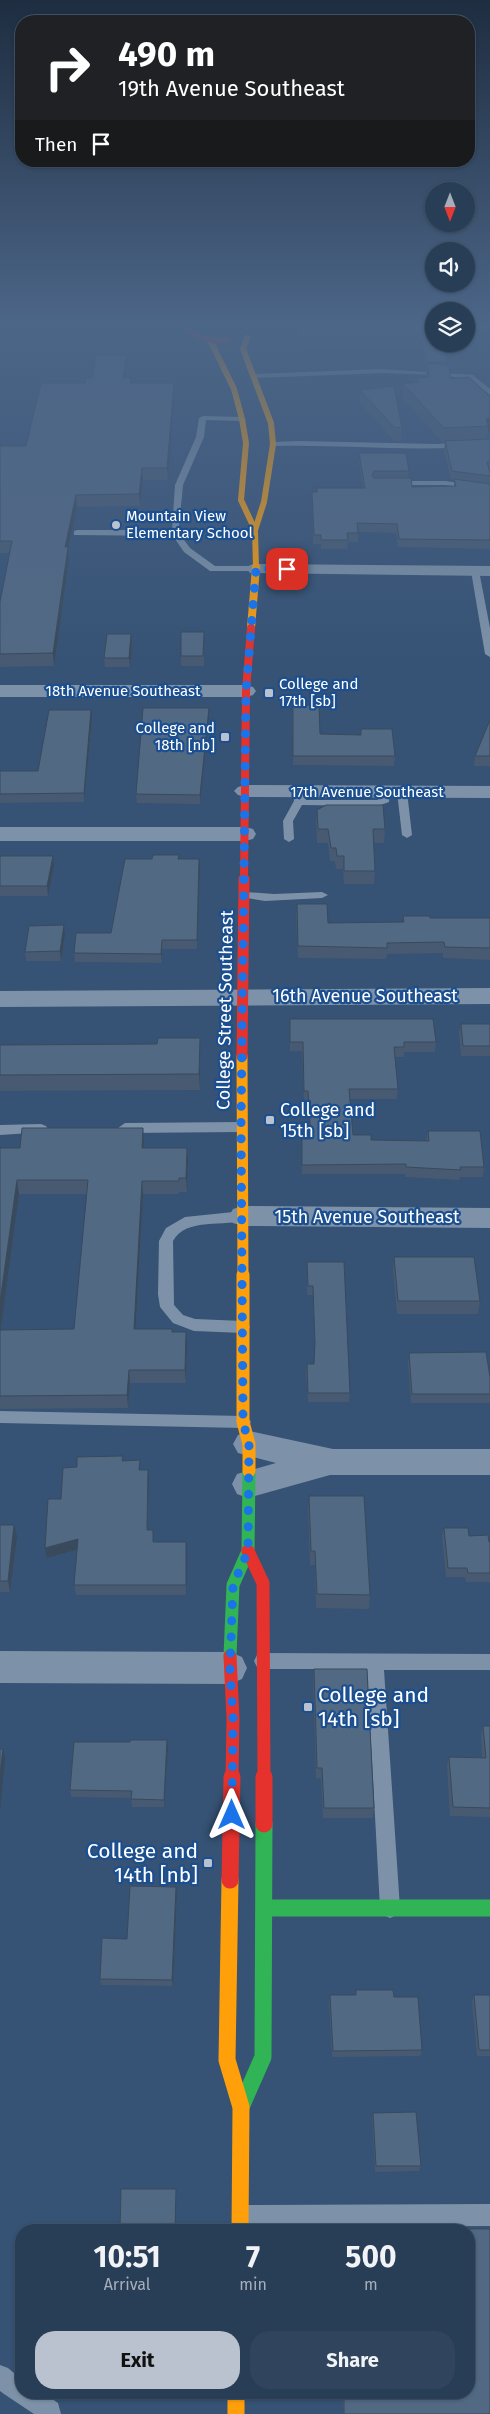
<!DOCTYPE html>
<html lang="en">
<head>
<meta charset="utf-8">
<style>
  body { margin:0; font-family:"Fira Sans",sans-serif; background:#30455d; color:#f1f3f6; height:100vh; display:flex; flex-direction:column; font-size:19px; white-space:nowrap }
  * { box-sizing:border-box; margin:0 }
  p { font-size:16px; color:#a5aeba }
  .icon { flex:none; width:28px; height:28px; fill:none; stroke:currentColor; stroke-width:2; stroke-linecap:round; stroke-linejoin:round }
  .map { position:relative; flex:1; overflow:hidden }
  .panel { position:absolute; left:15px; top:2224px; width:460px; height:175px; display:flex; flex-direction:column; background:#283e57; border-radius:20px; box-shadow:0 1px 4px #0004,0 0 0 1px #44576d }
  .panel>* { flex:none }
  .top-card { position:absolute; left:15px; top:15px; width:460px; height:152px; border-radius:20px; box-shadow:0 1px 4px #0004,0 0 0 1px #44576d; background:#202124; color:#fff; overflow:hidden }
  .needle { width:32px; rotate:180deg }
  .tools { position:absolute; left:425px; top:182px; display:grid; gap:10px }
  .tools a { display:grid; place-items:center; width:50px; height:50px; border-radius:50%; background:#283e57; box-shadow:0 1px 4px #0004,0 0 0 1px #44576d; font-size:25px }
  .pin { position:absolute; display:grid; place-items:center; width:42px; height:42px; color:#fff; margin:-21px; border-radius:10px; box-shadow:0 2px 8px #0006 }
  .me { position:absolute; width:55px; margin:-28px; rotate:0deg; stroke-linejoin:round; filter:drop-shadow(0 0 4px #0008) }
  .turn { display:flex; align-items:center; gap:18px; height:105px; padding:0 20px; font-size:22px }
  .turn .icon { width:65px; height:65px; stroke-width:2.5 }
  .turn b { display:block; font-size:35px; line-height:42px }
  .then { display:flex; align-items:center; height:48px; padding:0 20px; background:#0003; gap:10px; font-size:19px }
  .eta { display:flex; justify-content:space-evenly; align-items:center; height:85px; text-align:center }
  .eta b { font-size:30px; font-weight:700; line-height:35px }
  .action { display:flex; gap:10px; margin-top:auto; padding:10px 20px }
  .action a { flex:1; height:58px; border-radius:20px; background:#b9c2ce; color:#111; font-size:20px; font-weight:700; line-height:58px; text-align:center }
  .action a+a { background:#30455d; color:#f1f3f6 }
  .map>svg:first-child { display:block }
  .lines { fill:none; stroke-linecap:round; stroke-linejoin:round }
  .lane { fill:#7d92a8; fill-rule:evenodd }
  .street { fill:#7d92a8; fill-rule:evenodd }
  .fast-far1 { stroke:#30b455; stroke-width:13 }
  .fast { stroke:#30b455; stroke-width:17 }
  .slow-far4 { stroke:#ff9f0a; stroke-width:6 }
  .slow-far3 { stroke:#ff9f0a; stroke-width:8 }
  .slow-far2 { stroke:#ff9f0a; stroke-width:11 }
  .slow-far1 { stroke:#ff9f0a; stroke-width:13 }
  .slow { stroke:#ff9f0a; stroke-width:17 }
  .jam-far4 { stroke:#e5322d; stroke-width:6 }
  .jam-far3 { stroke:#e5322d; stroke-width:8 }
  .jam-far2 { stroke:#e5322d; stroke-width:11 }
  .jam-far1 { stroke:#e5322d; stroke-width:13 }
  .jam { stroke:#e5322d; stroke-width:17 }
  .wall { fill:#475a72; fill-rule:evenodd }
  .shaded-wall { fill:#394a5c }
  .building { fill:#526984; stroke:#394a5c }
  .route { stroke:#1a73e8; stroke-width:9; stroke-dasharray:0 16.2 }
  .poi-dot { fill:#b9c2ce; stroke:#1b4f8f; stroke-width:2 }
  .labels { text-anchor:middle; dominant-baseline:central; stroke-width:4.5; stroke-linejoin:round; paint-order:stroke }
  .far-poi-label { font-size:15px; fill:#fff; stroke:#1b4f8f; text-anchor:start }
  .far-street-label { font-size:15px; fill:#fff; stroke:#1b4f8f }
  .street-label { font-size:18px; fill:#fff; stroke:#1b4f8f }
  .poi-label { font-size:18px; fill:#fff; stroke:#1b4f8f; text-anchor:start }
  .near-poi-label { font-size:21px; fill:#fff; stroke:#1b4f8f; text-anchor:start }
</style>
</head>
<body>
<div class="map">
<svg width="490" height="2414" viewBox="0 0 490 2414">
  <rect width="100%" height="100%" fill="#365274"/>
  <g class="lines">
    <g class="lane">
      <path d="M 382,369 L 473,375 L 490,389 L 490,395 L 471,379 L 438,375 L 382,373 L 254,378 L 250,376 L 254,374 Z"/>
      <path d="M 203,416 L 242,417 L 246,419 L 242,421 L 206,420 L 204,437 L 183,485 L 179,527 L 182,537 L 190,548 L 215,566 L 256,566 L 260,569 L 259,571 L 210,571 L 184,552 L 173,536 L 74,535 L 74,531 L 77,530 L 172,530 L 175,485 L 196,437 L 199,418 Z"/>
      <path d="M 300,441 L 436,444 L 490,441 L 490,445 C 418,453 345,444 273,446 L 269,444 L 273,442 Z"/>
      <path d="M 391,481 L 445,481 L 490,487 L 490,491 L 445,485 L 391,485 Z"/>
      <path d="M 475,568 L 479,571 L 490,628 L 490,657 L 485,654 L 471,571 Z"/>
      <path d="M 298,788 L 303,791 L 306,800 L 378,800 L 380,792 L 385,789 L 390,792 L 389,802 L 378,806 L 302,805 L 293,821 L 294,839 L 289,842 L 284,839 L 283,821 L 294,801 L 293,791 Z"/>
      <path d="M 402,789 L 407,792 L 412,835 L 407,838 L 402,835 L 397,792 Z"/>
      <path d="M 245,892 L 274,894 L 322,892 L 328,895 L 322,898 L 265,901 L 241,897 L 239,895 Z"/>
      <path d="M 241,1122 L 248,1127 L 241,1132 L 125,1133 L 118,1128 L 125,1123 Z"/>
      <path d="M 41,1124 L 46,1126 L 48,1129 L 46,1132 L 0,1135 L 0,1125 Z"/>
      <path d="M 243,1211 L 248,1212 L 250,1216 L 248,1220 C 225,1227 186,1217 173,1241 L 174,1305 L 183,1315 L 195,1319 L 243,1321 L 248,1323 L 250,1327 L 248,1331 L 243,1333 L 194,1331 L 173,1323 L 160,1307 L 158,1294 L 159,1241 L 166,1228 L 185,1217 Z"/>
      <path d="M 0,1411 L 243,1416 L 248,1417 L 251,1422 L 248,1427 L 243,1428 L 0,1423 Z"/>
      <path d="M 263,1653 L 490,1654 L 490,1670 L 384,1670 L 400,1908 L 397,1915 L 390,1918 L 383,1915 L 380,1908 L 367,1669 L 263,1669 L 257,1667 L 254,1661 L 257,1655 Z"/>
      <path d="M 490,2204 L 490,2226 L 243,2227 L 235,2224 L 232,2216 L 235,2208 L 243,2205 Z"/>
      <path d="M 0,2365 L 8,2368 L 21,2379 L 21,2392 L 42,2392 L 58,2403 L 61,2414 L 34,2414 L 4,2394 L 0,2391 Z"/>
    </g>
    <g class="street">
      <path d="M 258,321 L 336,321 L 342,325 L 335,329 L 265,325 Z"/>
      <rect x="466" y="321" width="24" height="8"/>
      <path d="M 256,564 L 490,566 L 490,576 L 250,573 L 247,569 L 250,565 Z"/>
      <path d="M 0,685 L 246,685 L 253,687 L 256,691 L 253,695 L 246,697 L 0,697 Z"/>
      <path d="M 245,785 L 490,786 L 490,798 L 245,797 L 238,795 L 234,791 L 238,787 Z"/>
      <path d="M 0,827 L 245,827 L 253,829 L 256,834 L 253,839 L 245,841 L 0,841 Z"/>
      <path d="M 490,988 L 490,1004 L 0,1007 L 0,991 Z"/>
      <path d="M 243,1206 L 490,1208 L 490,1228 L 243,1226 L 233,1223 L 229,1216 L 233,1209 Z"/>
      <path d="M 249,1431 L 333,1449 L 490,1449 L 490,1475 L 330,1475 L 248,1498 L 237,1494 L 232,1484 L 237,1474 L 276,1463 L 238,1453 L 233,1444 L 238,1435 Z"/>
      <path d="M 0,1651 L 230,1652 L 242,1657 L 247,1668 L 242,1679 L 230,1684 L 0,1683 Z"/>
    </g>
    <path class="fast-far1" d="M 230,1656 L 233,1585 L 248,1551 L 249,1471"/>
    <g class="fast">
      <path d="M 265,1908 L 490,1908"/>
      <path d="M 241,2107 L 263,2057 L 264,1824"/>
    </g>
    <g class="slow-far4">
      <path d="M 247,338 L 243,349 L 271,423 L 273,444 L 264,502 L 255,530 L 256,568"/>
      <path d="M 210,340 L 234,389 L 242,419 L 246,443 L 241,500 L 255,530"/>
    </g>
    <path class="slow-far3" d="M 251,628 L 256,567"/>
    <path class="slow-far2" d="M 242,1056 L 243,1276"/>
    <path class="slow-far1" d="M 243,1275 L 243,1422 L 249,1444 L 249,1471"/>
    <g class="slow">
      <path d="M 230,1880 L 227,2060 L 241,2107 L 240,2230"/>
      <path d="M 236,2392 L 236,2414"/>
    </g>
    <g class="jam-far4">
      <path d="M 191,321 L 187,329 C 199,339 213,341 228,341"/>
      <path d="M 0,322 L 126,324 L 190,321"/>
    </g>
    <path class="jam-far3" d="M 244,880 L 246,691 L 251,628"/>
    <path class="jam-far2" d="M 242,1056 L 244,879"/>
    <g class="jam-far1">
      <path d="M 248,1551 L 263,1583 L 264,1778"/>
      <path d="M 230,1656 L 233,1718 L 232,1778"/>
    </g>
    <g class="jam">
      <path d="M 264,1777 L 264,1824"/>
      <path d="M 230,1880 L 232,1777"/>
    </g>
  </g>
  <g class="wall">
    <path d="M 298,322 L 434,323 L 447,363 L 451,379 L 490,397 L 490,432 L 488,432 L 487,439 L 490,439 L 490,470 L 489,470 L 490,473 L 490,549 L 398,547 L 396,533 L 358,532 L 358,542 L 348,542 L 347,549 L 321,549 L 321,544 L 313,544 L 312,492 L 363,488 L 359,462 L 359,453 L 409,471 L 408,478 L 412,487 L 454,486 L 454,480 L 451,480 L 444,450 L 445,442 L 442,442 L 402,398 L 403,384 L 415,383 L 415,378 L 426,377 L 426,370 L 425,370 L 422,350 L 418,350 L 417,345 L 299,345 Z"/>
    <path d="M 127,355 L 127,365 L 125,378 L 131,378 L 131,383 L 174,394 L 168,480 L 143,480 L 140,506 L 77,507 L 68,549 L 69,559 L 54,666 L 0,667 L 0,602 L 9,553 L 0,553 L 0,446 L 26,446 L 85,383 Z"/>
    <path d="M 360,390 L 402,428 L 401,441 L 394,441 L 360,403 Z"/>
    <path d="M 204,632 L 204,666 L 181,666 L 181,656 Z"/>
    <path d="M 131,634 L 132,643 L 130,667 L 105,667 L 104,658 Z"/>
    <path d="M 209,708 L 209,716 L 200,804 L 137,803 L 136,794 Z"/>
    <path d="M 292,714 L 320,734 L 360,735 L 361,729 L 395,756 L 394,766 L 293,765 Z"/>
    <path d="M 92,719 L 84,802 L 0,803 L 0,771 L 38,771 Z"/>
    <path d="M 490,720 L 490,766 L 474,766 L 475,756 Z"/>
    <path d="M 317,810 L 385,829 L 384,843 L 373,843 L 375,871 L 374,884 L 344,884 L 343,869 L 336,869 L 335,861 L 330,861 L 328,843 L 317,843 L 316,823 Z"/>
    <path d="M 0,856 L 53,856 L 54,866 L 48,896 L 0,896 Z"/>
    <path d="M 179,859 L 200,868 L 197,949 L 162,949 L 162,963 L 75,962 L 74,953 L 111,933 Z"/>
    <path d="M 297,904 L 328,923 L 403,922 L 403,916 L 430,918 L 490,918 L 490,960 L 443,958 L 443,953 L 387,954 L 386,959 L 298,958 L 296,916 Z"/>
    <path d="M 64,925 L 65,935 L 61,961 L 26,961 L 25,952 Z"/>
    <path d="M 290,1019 L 436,1042 L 435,1052 L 404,1052 L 404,1057 L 395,1057 L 398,1089 L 397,1099 L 350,1099 L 353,1135 L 371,1140 L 426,1141 L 428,1131 L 484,1167 L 483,1177 L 460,1177 L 459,1180 L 405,1177 L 405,1174 L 302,1174 L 302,1139 L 310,1139 L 308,1101 L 304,1101 L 302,1051 L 290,1051 Z"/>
    <path d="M 461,1024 L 490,1024 L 490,1056 L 461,1056 L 459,1033 Z"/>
    <path d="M 200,1038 L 200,1090 L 0,1091 L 0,1045 L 157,1044 Z"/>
    <path d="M 143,1128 L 144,1148 L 187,1148 L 188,1162 L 187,1192 L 179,1192 L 179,1194 L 143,1194 L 136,1329 L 172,1332 L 187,1345 L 186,1383 L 130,1383 L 128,1408 L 0,1409 L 0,1148 L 20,1148 ZM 19,1194 L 87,1194 L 74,1329 L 0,1330 Z"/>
    <path d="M 394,1257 L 480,1301 L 478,1314 L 397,1314 L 393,1270 Z"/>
    <path d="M 307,1262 L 350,1393 L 349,1402 L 308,1402 L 306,1374 L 307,1364 L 314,1364 L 315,1352 L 313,1295 L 307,1295 Z"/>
    <path d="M 409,1353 L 490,1377 L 490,1403 L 411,1403 L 408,1363 Z"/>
    <path d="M 123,1460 L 141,1470 L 149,1480 L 148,1530 L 154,1542 L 186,1542 L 186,1595 L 76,1595 L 74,1585 L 77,1550 L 47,1558 L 61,1499 L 77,1467 Z"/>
    <path d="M 309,1496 L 370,1595 L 369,1609 L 316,1608 L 315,1565 L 310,1565 L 308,1510 Z"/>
    <path d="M 0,1525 L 17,1537 L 10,1592 L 0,1592 Z"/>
    <path d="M 444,1528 L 490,1542 L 490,1582 L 466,1582 L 465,1577 L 446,1577 L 442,1536 Z"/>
    <path d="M 314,1669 L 374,1808 L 373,1818 L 323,1818 L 321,1779 L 316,1778 L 313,1680 Z"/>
    <path d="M 483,1726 L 490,1726 L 490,1817 L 450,1816 L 447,1766 L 449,1757 L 482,1757 L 481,1736 Z"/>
    <path d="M 168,1748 L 164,1807 L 132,1807 L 131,1798 L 71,1797 L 70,1790 Z"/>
    <path d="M 176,1887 L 177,1894 L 173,1986 L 101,1985 L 100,1979 L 127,1939 Z"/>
    <path d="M 356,1990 L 394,1997 L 422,2050 L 420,2056 L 332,2057 L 329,2002 L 330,1995 L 355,1995 Z"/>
    <path d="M 474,1995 L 490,1995 L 490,2056 L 477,2056 L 472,2002 Z"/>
    <path d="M 373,2113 L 421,2166 L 419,2171 L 375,2172 L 372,2118 Z"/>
    <path d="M 362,2228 L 490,2229 L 490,2414 L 343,2414 L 342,2392 L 469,2392 L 469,2230 L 361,2230 Z"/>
  </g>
  <g class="shaded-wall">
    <path d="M 127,355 L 127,365 L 124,389 L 123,378 Z"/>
    <path d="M 174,383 L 174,394 L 168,480 L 167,468 Z"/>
    <path d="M 490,418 L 490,432 L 488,432 L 488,426 L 486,419 Z"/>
    <path d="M 142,468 L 143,480 L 140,506 L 139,494 Z"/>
    <path d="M 76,495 L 77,507 L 68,549 L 69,559 L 54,666 L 53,653 L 65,547 Z"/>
    <path d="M 131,634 L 132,643 L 130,667 L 129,658 Z"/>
    <path d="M 209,708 L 209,716 L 200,804 L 200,795 Z"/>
    <path d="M 91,710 L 92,719 L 84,802 L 84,793 Z"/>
    <path d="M 53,856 L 54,866 L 48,896 L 47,886 Z"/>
    <path d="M 199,859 L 200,868 L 197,949 L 197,940 Z"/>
    <path d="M 64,925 L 65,935 L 61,961 L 60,951 Z"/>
    <path d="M 162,940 L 162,963 L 161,954 Z"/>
    <path d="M 200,1038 L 200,1090 L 199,1074 Z"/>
    <path d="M 143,1128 L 144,1142 L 143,1162 L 142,1148 Z"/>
    <path d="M 187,1148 L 188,1162 L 187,1192 L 186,1178 Z"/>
    <path d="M 17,1180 L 19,1194 L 0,1333 L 0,1302 Z"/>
    <path d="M 142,1181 L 143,1194 L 135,1342 L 134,1329 Z"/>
    <path d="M 186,1332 L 187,1345 L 186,1383 L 185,1370 Z"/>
    <path d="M 129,1370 L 130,1383 L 128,1408 L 127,1395 Z"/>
    <path d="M 148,1470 L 149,1480 L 147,1541 L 147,1530 Z"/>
    <path d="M 14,1525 L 17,1537 L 10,1592 L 8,1581 Z"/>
    <path d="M 78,1539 L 80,1549 L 47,1558 L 45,1548 Z"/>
    <path d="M 186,1542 L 187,1552 L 186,1595 Z"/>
    <path d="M 167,1740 L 168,1748 L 164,1807 L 164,1800 Z"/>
    <path d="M 3,1749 L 5,1758 L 0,1811 L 0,1775 Z"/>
    <path d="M 176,1887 L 177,1894 L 173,1986 L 172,1980 Z"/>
    <path d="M 176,2189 L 176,2230 L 175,2230 Z"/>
  </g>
  <g class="building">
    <path d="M 298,322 L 434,323 L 434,344 L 444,344 L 447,363 L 425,362 L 422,342 L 419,342 L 418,338 L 299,337 Z"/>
    <path d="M 96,355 L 127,355 L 123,378 L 131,378 L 130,383 L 174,383 L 167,468 L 142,468 L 139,494 L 76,495 L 65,547 L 68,547 L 53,653 L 0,654 L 0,602 L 12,541 L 0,541 L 0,446 L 26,446 L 41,383 L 85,383 L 86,378 L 92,378 Z"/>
    <path d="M 427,363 L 448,365 L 451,379 L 469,377 L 490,397 L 490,418 L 486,419 L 488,426 L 444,428 L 403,384 L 419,382 L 415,378 L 429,377 Z"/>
    <path d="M 394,386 L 402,428 L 394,427 L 360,390 Z"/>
    <path d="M 490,439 L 490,462 L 487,462 L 490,473 L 490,476 L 452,471 L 445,441 Z"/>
    <path d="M 359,453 L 406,453 L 409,471 L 374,471 L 372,476 L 374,478 L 411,478 L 412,487 L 456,486 L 454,479 L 490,484 L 490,540 L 399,539 L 397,524 L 357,523 L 358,533 L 347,533 L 348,540 L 321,540 L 321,535 L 314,535 L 312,492 L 317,492 L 317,488 L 365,488 Z"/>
    <path d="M 181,632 L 204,632 L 203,656 L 181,656 Z"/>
    <path d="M 107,634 L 131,634 L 129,658 L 104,658 Z"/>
    <path d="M 293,705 L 319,705 L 320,734 L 361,735 L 361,729 L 392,729 L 395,756 L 293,756 Z"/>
    <path d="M 143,708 L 209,708 L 200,795 L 136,794 Z"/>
    <path d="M 49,710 L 91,710 L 84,793 L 0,794 L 0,771 L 38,771 Z"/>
    <path d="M 490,720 L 490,756 L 475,756 Z"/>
    <path d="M 326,805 L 383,805 L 385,829 L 373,829 L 375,871 L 344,871 L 344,856 L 337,856 L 336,848 L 331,848 L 328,829 L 318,829 L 317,810 Z"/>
    <path d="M 153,855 L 179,855 L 178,859 L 199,859 L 197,940 L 162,940 L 161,954 L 74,953 L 76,933 L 111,933 L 125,859 L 152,859 Z"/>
    <path d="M 0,856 L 53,856 L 47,886 L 0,886 Z"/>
    <path d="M 297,904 L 327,904 L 328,923 L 404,922 L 403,916 L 430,916 L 430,918 L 490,918 L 490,948 L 445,947 L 444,942 L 387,943 L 387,948 L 298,946 Z"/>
    <path d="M 64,925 L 60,951 L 25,952 L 29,926 Z"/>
    <path d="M 290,1019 L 433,1019 L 436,1042 L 404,1042 L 404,1047 L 394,1047 L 398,1089 L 349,1089 L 353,1135 L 371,1135 L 371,1140 L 429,1141 L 428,1131 L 480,1131 L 484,1167 L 460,1167 L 461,1170 L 406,1167 L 406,1164 L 302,1165 L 302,1139 L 311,1139 L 308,1091 L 304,1091 L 303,1042 L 290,1042 Z"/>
    <path d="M 461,1024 L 490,1024 L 490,1046 L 463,1046 Z"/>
    <path d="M 158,1038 L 200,1038 L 199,1074 L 0,1075 L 0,1045 L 157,1044 Z"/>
    <path d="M 22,1128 L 143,1128 L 142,1148 L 187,1148 L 186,1178 L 179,1178 L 179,1181 L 142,1181 L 134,1329 L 172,1329 L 172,1332 L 186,1332 L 185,1370 L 129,1370 L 127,1395 L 0,1396 L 0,1330 L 74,1329 L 88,1180 L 17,1180 L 0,1302 L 0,1148 L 20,1148 Z"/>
    <path d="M 394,1257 L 474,1257 L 480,1301 L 398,1301 Z"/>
    <path d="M 307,1262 L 344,1262 L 350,1393 L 308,1393 L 307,1364 L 314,1364 L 315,1343 L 313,1286 L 308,1286 Z"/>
    <path d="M 486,1352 L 490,1377 L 490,1394 L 412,1394 L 409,1353 Z"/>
    <path d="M 123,1456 L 122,1461 L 140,1460 L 139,1470 L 148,1470 L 147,1530 L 153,1530 L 153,1542 L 186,1542 L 186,1585 L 74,1585 L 78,1539 L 45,1548 L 48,1499 L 61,1499 L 63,1468 L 77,1467 L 77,1457 Z"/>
    <path d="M 309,1496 L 364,1496 L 370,1595 L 317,1594 L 315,1551 L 311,1551 Z"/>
    <path d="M 0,1525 L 14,1525 L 8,1581 L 0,1581 Z"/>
    <path d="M 444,1528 L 468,1528 L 469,1536 L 488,1535 L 489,1542 L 490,1542 L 490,1573 L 468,1573 L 467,1568 L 448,1568 Z"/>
    <path d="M 314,1669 L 367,1669 L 374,1808 L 324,1808 L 322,1768 L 317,1768 Z"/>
    <path d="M 483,1726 L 490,1726 L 490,1808 L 453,1807 L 449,1757 L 486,1758 Z"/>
    <path d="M 130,1740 L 167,1740 L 164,1800 L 131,1799 L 132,1791 L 70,1790 L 74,1742 L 130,1742 Z"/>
    <path d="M 0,1749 L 3,1749 L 0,1775 Z"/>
    <path d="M 130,1886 L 176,1887 L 172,1980 L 100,1979 L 102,1938 L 127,1939 Z"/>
    <path d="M 356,1990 L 393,1990 L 394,1997 L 418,1997 L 422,2050 L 333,2051 L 330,1995 L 356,1995 Z"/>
    <path d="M 474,1995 L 490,1995 L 490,2050 L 479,2050 Z"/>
    <path d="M 416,2112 L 421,2166 L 376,2166 L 373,2113 Z"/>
    <path d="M 121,2189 L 176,2189 L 175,2230 L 120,2230 Z"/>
    <path d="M 362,2228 L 490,2229 L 490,2414 L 344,2414 L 344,2392 L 469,2392 L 469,2230 L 362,2230 Z"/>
  </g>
  <linearGradient id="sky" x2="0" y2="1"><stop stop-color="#1e2d40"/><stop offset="0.49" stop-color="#4c6688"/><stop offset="1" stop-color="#4c6688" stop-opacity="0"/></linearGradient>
  <rect width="490" height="659" fill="url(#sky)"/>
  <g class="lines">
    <path class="route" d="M 232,1815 L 233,1718 L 230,1668 L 233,1585 L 248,1551 L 249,1444 L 243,1422 L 241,1126 L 246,691 L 256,569 L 287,569"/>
  </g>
  <g class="poi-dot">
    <circle cx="116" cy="525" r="5"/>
    <rect x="264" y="688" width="10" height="10" rx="2.5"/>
    <rect x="220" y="732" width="10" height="10" rx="2.5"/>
    <rect x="265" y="1115" width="10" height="10" rx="2.5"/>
    <rect x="303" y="1702" width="10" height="10" rx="2.5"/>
    <rect x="203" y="1858" width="10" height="10" rx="2.5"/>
  </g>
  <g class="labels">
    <g class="far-poi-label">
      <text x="126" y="516">Mountain View<tspan x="126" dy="17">Elementary School</tspan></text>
      <text x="279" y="684">College and<tspan x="279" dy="17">17th [sb]</tspan></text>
      <text x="215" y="728" text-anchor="end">College and<tspan x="215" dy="17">18th [nb]</tspan></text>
    </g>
    <g class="far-street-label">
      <text x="123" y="691">18th Avenue Southeast</text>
      <text x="367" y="792">17th Avenue Southeast</text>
    </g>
    <g class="street-label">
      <text x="365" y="996">16th Avenue Southeast</text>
      <text transform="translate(225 1010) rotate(-89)">College Street Southeast</text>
      <text x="367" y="1217">15th Avenue Southeast</text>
    </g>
    <g class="poi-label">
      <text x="280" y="1110">College and<tspan x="280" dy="21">15th [sb]</tspan></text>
    </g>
    <g class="near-poi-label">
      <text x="318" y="1695">College and<tspan x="318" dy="24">14th [sb]</tspan></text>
      <text x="198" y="1851" text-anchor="end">College and<tspan x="198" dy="24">14th [nb]</tspan></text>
    </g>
  </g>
</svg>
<div class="tools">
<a><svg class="needle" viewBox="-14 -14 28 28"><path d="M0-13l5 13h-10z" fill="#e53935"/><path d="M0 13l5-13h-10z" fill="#a5aeba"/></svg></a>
<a><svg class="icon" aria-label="sound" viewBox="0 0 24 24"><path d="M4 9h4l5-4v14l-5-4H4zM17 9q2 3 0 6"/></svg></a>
<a><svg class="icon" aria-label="layers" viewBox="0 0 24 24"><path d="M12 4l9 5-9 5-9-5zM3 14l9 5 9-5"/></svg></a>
</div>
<div class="pin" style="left:287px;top:569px;background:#d93025"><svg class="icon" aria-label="arrive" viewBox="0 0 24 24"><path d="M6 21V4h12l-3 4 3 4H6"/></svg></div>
<svg class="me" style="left:232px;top:1815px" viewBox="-20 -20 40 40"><path d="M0-17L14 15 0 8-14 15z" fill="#1a73e8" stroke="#fff" stroke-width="4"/></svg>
<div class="top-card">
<div class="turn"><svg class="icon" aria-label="right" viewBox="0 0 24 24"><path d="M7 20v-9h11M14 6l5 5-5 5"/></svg><div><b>490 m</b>19th Avenue Southeast</div></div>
<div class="then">Then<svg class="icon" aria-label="arrive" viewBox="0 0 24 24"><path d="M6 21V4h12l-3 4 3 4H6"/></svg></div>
</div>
<section class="panel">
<div class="eta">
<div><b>10:51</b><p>Arrival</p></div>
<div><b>7</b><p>min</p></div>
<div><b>500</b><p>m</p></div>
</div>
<div class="action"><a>Exit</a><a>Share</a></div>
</section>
</div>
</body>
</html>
